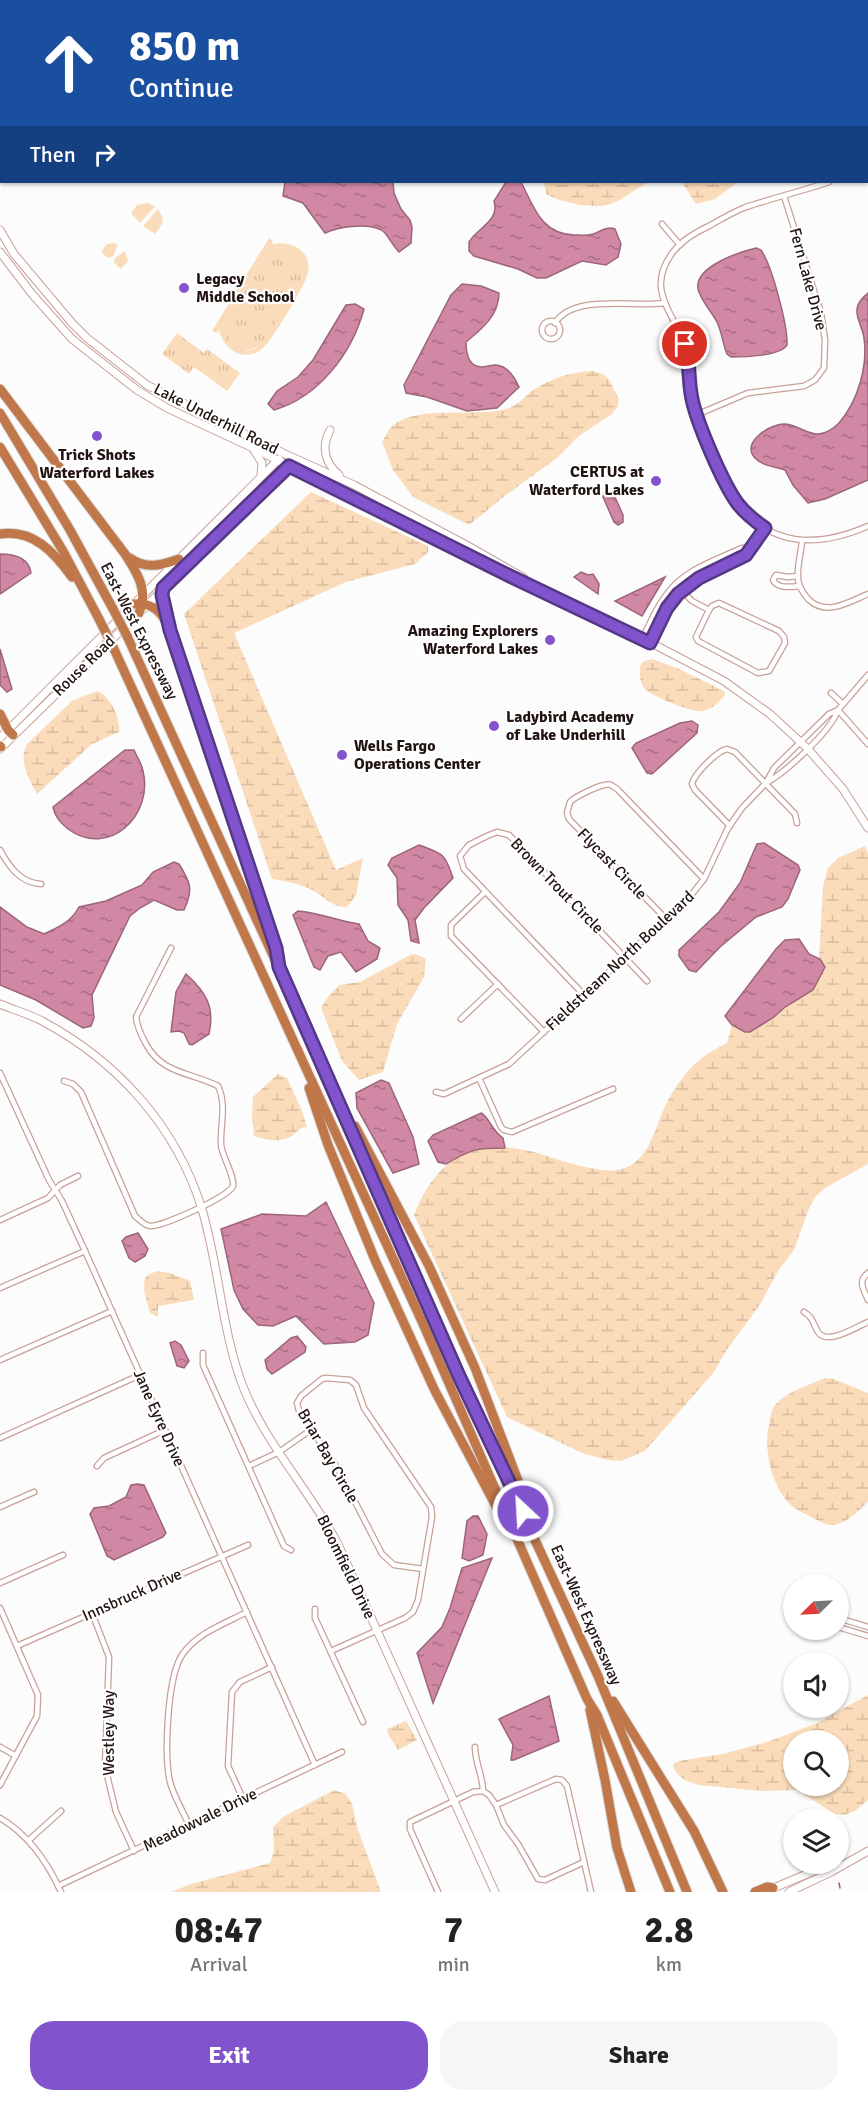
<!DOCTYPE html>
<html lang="en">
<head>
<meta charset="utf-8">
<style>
  body { margin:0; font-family:Signika,sans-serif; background:#f6f6f6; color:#222; height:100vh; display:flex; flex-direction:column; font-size:22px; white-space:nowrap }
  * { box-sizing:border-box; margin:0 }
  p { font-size:20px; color:#767676 }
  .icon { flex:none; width:33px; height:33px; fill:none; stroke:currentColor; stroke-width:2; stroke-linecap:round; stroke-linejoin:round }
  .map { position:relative; height:1892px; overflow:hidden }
  .panel { display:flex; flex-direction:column; background:#fff; flex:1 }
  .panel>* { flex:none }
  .top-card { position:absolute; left:0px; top:0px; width:868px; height:183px; box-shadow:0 2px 4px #0004; background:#1a4fa0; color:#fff; overflow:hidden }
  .needle { width:39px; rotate:246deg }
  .controls { position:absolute; left:783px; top:1574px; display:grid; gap:12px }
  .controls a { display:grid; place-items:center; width:66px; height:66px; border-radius:50%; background:#fff; box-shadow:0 2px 4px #0004; font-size:30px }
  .pin { position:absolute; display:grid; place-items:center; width:51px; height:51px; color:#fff; margin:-26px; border:3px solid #fff; border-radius:50%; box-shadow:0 2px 6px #0007 }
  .me { position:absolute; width:66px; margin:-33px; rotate:335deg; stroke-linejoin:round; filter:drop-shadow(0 0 4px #0008) }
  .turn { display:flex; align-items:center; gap:21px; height:126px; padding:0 30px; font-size:27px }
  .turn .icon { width:78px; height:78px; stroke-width:2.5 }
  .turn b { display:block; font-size:42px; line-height:51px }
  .then { display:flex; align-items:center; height:57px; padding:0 30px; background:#0003; gap:12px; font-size:22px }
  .eta { display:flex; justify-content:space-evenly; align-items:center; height:102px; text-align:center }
  .eta b { font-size:36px; font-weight:700; line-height:42px }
  .action { display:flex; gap:12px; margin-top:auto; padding:12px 30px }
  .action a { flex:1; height:69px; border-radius:24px; background:#8154cd; color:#fff; font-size:24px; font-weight:700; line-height:69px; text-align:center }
  .action a+a { background:#f6f6f6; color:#222 }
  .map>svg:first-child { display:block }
  .green { fill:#fbdcba; fill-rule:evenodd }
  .wetland { fill:url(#wetland-marsh); fill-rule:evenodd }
  .park { fill:url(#park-tufts) }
  .water { fill:url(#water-ripples); stroke:#9c6578; stroke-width:1.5 }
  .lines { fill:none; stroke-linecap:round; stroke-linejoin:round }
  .stream { stroke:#9c6578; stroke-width:1.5 }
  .street-casing { stroke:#c8a097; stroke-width:7 }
  .secondary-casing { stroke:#c8a097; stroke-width:9 }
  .highway-casing { stroke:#dbd9d9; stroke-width:11 }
  .street { stroke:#fff; stroke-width:4.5 }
  .secondary { stroke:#fff; stroke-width:7 }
  .highway { stroke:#c0784b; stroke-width:9 }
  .highway-bridge-casing { stroke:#dbd9d9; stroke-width:11; stroke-linecap:butt }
  .highway-bridge { stroke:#c0784b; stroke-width:9 }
  .route-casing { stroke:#543785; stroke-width:15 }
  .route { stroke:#8154cd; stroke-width:10 }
  .poi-dot { fill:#8154cd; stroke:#fff; stroke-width:2 }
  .labels { text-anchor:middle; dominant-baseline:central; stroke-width:4.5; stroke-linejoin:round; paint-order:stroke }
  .poi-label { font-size:16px; font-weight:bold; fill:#211310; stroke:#fff; text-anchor:start }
  .street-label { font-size:16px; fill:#211310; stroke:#fff }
</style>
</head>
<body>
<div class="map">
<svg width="868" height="1892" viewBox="0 0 868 1892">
  <defs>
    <pattern id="wetland-marsh" width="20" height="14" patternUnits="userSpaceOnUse" patternTransform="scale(1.5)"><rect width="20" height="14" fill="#fbdcba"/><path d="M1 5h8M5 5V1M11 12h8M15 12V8" fill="none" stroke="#d7bc9f"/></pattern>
    <pattern id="park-tufts" width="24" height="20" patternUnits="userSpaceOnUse" patternTransform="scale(1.5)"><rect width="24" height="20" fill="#fbdcba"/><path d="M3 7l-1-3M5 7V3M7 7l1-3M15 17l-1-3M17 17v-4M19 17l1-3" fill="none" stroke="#d7bc9f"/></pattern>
    <pattern id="water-ripples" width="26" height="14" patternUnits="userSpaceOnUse" patternTransform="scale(1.5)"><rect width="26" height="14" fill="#d188a5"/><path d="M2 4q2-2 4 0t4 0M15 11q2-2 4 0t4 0" fill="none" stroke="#a96e85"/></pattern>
  </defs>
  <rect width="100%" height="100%" fill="#fcfcfc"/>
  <g class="green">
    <path d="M 148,203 L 155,206 L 140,223 L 131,213 L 137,205 Z"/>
    <path d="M 158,209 L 162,216 L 163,223 L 155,234 L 143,226 Z"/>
    <path d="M 269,238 L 273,241 L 272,244 C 290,240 312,250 308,272 C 307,283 272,340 264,347 C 246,364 224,351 219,330 L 216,333 L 212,331 ZM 279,247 C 296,247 305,259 303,275 C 297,288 266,342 256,348 C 249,352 240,351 233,347 C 224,341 223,331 224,322 L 264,256 L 271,250 Z"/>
    <path d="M 114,243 L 118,245 L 113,256 L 108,258 L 101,252 L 107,244 Z"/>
    <path d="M 125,251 L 128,261 L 121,269 L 114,263 L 115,258 Z"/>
  </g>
  <g class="wetland">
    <path d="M 803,0 L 868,0 L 868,108 L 867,2 Z"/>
    <path d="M 544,182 L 649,182 C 637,188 620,202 607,205 C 592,209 559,202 546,194 Z"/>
    <path d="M 682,182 L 738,182 L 715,199 L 696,204 Z"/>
    <path d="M 593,371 L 603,374 L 609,380 L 619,399 L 618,406 L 612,414 L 579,436 L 557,458 L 506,495 L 469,525 L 413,497 L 393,470 L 382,442 C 385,437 388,430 392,426 C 420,404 473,418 506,409 C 517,406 523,398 532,391 C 551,378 571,372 593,371 Z"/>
    <path d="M 311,492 L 428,546 L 428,552 L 415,564 L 346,582 L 234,633 L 336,870 L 363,858 L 356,895 L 347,907 C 332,908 323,895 310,889 C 298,883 285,881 272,879 L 184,614 Z"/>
    <path d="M 652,659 L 679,669 L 724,691 L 725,695 C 719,702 712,710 702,711 C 692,713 652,696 645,689 C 640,684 637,667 643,662 C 643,662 651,659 652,659 Z"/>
    <path d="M 97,691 C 110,696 121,718 119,732 L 92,744 L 37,794 C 29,779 18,761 27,744 L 72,701 Z"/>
    <path d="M 865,846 L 868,854 L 868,1164 L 825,1188 L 815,1197 L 808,1211 L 794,1250 L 778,1271 L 761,1303 L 726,1351 L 714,1372 L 645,1451 L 621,1461 L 607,1460 L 582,1453 L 507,1417 L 414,1215 C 434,1164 468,1138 524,1150 C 542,1153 559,1161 577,1165 C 591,1168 607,1173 622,1169 C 648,1161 653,1134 663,1111 C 667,1101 674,1089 681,1080 C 694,1062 707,1053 727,1043 L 732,1025 L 745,1032 L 750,1032 L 774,1017 L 785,1007 L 813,990 L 819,959 L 823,886 L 828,868 L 838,858 Z"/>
    <path d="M 415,954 L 426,959 L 424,977 L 397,1024 L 383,1072 L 359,1080 L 342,1061 L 321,1008 L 327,998 L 339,985 L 360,982 L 410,955 Z"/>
    <path d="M 278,1074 L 287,1078 L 302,1111 L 307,1127 C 297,1127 295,1137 285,1139 C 275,1142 263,1139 254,1136 L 252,1116 L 253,1097 Z"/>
    <path d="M 157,1271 L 170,1273 L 190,1281 L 194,1300 L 158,1306 L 158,1317 L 150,1313 C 147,1300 141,1289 146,1276 Z"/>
    <path d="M 825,1378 L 834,1379 L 868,1393 L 868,1502 C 858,1511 849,1522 834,1525 C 827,1526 819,1521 813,1518 C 806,1514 798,1511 793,1507 C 772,1489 763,1451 769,1425 C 770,1418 771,1409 776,1404 C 788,1391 809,1385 825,1378 Z"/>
    <path d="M 868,1695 L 868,1800 L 855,1811 L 844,1815 L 835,1814 L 797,1790 L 762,1791 L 699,1785 L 684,1780 L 676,1772 L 673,1766 L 674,1763 L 684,1760 L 723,1754 L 770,1741 L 817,1723 ZM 794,1740 L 838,1740 L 838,1785 L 794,1785 Z"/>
    <path d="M 406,1721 L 417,1740 L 398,1750 L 388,1734 L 387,1729 Z"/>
    <path d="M 334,1790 L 346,1794 L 352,1804 L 357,1827 L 381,1892 L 171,1892 L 191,1884 L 270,1863 L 274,1851 L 273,1827 L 283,1817 Z"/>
  </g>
  <g class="park">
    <path d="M 279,247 C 297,247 308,261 302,278 C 295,291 268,339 258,346 C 250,352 239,352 231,346 C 223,339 222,329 225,320 L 264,256 L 271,250 Z"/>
    <path d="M 177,333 L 204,353 L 207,349 L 240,373 L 227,391 L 194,367 L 189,374 L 162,354 Z"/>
  </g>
  <g class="water">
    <path d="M 285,182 L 393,182 L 394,193 L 401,209 L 410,220 L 412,227 L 411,243 L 399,252 C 393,246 390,239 385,233 C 373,221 338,227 325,233 L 303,203 L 283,196 Z"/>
    <path d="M 506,182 L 521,182 C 534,207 541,234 574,235 C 580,235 586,236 593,234 C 601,231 607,226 615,229 L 621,244 L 618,257 L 606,265 L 582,261 L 546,278 L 537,278 L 518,269 L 474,256 L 469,251 L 469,242 C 478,227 500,221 494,201 Z"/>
    <path d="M 756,248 L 761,250 C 772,266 788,326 787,345 C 781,356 744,357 731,357 L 727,354 C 723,344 722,333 717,322 C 712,312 701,301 698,289 C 694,267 739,252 756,248 Z"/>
    <path d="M 462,284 L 481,286 L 499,293 C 499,315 482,329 466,342 C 466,353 468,367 482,367 C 486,367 491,365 496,365 C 508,366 515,378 519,387 L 497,408 L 467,411 L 427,397 L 406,393 L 404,385 L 451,295 Z"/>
    <path d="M 868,293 L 868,480 L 825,499 L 808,503 L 793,485 L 785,470 C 776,467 762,466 755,458 C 740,442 771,424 784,424 C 797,424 807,435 819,434 C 827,433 834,428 839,423 C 858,401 868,366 864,338 C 863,329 857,320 857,312 C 856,304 863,297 868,293 Z"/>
    <path d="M 355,304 L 364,309 C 352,353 319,397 274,410 L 268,404 L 277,391 L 298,377 L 313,360 L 346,305 Z"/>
    <path d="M 608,492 L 614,495 L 623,515 L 623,522 L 618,525 L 614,522 L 603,497 L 604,493 Z"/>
    <path d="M 0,554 C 14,554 29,558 31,573 L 0,594 Z"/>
    <path d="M 581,572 L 588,575 L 593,574 L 599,584 L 598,594 L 574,577 Z"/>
    <path d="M 665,577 L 642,616 L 615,601 Z"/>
    <path d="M 0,649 L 12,689 L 7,692 L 0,685 Z"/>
    <path d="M 692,721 L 698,725 L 697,733 L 652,774 L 647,773 L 632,748 L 636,743 L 680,723 Z"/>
    <path d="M 125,750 L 134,750 C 137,757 142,764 143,771 C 154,815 109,859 68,829 C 60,822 55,817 53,807 Z"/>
    <path d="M 764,843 L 798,865 L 800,870 L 788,899 L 782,907 L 756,917 L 720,947 L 696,972 L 689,970 L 679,956 L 679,950 L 719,912 L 740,883 L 757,844 Z"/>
    <path d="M 419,845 C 443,854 445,853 453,878 L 424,908 L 415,920 L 419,943 L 411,941 L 408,920 L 398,905 L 397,878 L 388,865 L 392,858 Z"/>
    <path d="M 174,862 L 179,864 C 190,882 194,889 184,910 L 177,910 L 154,900 L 140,908 L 130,916 L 92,995 L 94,1018 L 91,1026 L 83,1028 L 36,1000 L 0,985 L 0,907 L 27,927 L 44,934 C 59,927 71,922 79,907 L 106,901 L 142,885 L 153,872 Z"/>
    <path d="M 298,911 C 321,913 337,921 359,924 L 368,941 L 380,948 L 377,959 L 356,972 L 341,952 L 328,956 L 320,970 L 314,967 L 293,915 Z"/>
    <path d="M 799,939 L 809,954 L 820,959 L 825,967 L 813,990 L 785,1007 L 774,1017 L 750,1032 L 745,1032 L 732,1025 L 725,1016 L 776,949 L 785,940 Z"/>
    <path d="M 186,974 C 206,992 215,1007 209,1034 L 192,1045 L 189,1044 L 184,1033 L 179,1031 L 171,1032 L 176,992 Z"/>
    <path d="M 381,1080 L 389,1083 L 413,1137 L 419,1164 L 393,1173 L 357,1108 L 356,1093 Z"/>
    <path d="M 481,1113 C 490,1118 491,1130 503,1138 L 505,1148 C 475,1148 472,1149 446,1164 L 438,1162 L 428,1141 L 433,1135 Z"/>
    <path d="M 326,1202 L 374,1303 L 368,1335 L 355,1342 L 324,1344 L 296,1316 L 273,1326 L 258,1325 L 243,1309 L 234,1290 L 221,1229 L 262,1214 L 306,1216 Z"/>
    <path d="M 138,1233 L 148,1249 L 145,1256 L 135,1262 L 129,1258 L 122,1241 L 126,1237 Z"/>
    <path d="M 297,1336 L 306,1347 L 305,1352 L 272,1374 L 267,1369 L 265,1360 L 291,1338 Z"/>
    <path d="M 175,1341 L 181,1345 L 189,1361 L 184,1368 L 177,1366 L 170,1343 Z"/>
    <path d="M 137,1484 L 144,1485 L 166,1533 L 163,1537 L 114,1560 L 107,1556 L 90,1514 L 94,1508 L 109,1506 L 126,1497 L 131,1485 Z"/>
    <path d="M 473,1516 L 478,1516 L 487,1534 L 483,1555 L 469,1561 L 462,1558 L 467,1521 Z"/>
    <path d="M 492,1558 L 433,1703 L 417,1653 L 442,1627 L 450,1608 L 462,1568 Z"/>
    <path d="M 549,1696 L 559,1741 L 514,1760 L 511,1760 L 513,1745 L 499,1719 Z"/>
  </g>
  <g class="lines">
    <path class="stream" d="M 839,1883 L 840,1888"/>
    <defs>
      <g id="street">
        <path d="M 867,175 L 868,175"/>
        <path d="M 829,182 C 802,191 773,198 746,207 C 733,212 721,219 709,226 C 696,232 682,240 673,252 C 642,293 679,316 687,353 C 691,370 689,387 693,403 C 697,422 707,440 715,458 C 721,472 726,487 735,499 C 768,548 818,548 868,526"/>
        <path d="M 662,224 L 680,245"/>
        <circle cx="551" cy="330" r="9"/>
        <path d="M 555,323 C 574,293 635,308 664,303"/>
        <path d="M 696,415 L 748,393 L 804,386 L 815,380 L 824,368 L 825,340 L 821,313 L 784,196"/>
        <path d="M 802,541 C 801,553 797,566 798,578 C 798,586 803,593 808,599 C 826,617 849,602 868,594"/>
        <path d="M 750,548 L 765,528"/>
        <path d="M 798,576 L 788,577 L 776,575 L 773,580 C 778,589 790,587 800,586"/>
        <path d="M 681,590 L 692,601 L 709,610"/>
        <path d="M 719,603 L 779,631 L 784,637 L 785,643 L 769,671 L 758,673 L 698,641 L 696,637 L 709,610 L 712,606 Z"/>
        <path d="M 642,639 C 650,624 656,607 667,594 C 685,569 716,560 742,548 L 750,548 C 741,565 706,571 689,584 C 669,599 661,621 650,643"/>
        <path d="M 868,675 L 838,710 L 868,744"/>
        <path d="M 831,693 L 843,704"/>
        <path d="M 838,710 C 831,731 786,772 766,783 L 774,768 L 829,714 Z"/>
        <path d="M 730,826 L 695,790 L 692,784 C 694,774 717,751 727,749 L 735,752 L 795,814 L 797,823"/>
        <path d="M 0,850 C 9,867 21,883 41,884"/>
        <path d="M 485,892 L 451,925 L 451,936 L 544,1032"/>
        <path d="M 666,919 L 569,819 L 567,813 L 570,802 C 575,797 603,782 611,785 C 611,785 619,790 619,791 L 704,879"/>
        <path d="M 584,995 L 464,869 L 460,856 L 469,845 L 487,836 L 497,832 L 509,835 L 647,981"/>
        <path d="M 461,1019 L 498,984"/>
        <path d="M 0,1073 L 49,1180 L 62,1201 L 85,1251 L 315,1765"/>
        <path d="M 479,1078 L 501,1127 L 504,1130 L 512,1132 L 613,1089"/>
        <path d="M 64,1081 L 73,1084 L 81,1092 L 135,1216 C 140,1220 144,1225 150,1226 C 162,1227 230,1196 233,1186 C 235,1177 222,1156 221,1145 C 220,1125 227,1105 218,1086 C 190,1072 162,1074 146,1044 C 141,1035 137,1027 136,1017 L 171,948"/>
        <path d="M 436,1092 L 444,1094 L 509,1064 L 666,919 L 688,899 L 704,879 L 728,828 L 742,808 L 766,783"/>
        <path d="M 0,1220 L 48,1198 L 60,1185 L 78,1176"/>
        <path d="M 868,1273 C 857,1281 864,1290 868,1300"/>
        <path d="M 0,1288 L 85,1251"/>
        <path d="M 804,1312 C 813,1317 813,1324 818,1332 C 827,1346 856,1327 868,1322"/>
        <path d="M 203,1353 L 203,1365 L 284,1546 L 291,1550"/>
        <path d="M 0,1360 L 112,1311"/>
        <path d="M 0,1438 L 140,1375"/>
        <path d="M 97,1466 L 104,1458 L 165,1430"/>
        <path d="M 249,1466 L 279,1452 L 312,1429"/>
        <path d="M 0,1507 L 34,1492"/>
        <path d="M 0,1583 L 63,1555"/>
        <path d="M 0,1608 L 38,1695 L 37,1716 L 0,1785"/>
        <path d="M 315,1609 L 315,1618 L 363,1722"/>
        <path d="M 92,1613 L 109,1657 L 105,1767 L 116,1812 L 134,1851"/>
        <path d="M 838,1618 L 868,1627"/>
        <path d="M 838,1627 L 868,1636"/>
        <path d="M 17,1646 L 248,1545"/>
        <path d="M 331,1651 L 405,1618 L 413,1612 L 418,1600 L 432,1517 L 431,1507 L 364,1408 L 356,1385 L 350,1380 L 326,1378 L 322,1379 L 301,1396 L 297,1403 L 299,1411 L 338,1469 L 382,1554 L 394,1565 L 423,1569"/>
        <path d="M 0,1747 L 16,1756"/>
        <path d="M 475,1747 C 475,1763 483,1776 483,1791"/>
        <path d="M 243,1799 L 228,1766 L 232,1692 L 240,1682 L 272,1667"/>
        <path d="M 496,1805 L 556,1779 L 562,1780 L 567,1786 L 591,1892"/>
        <path d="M 0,1818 C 29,1835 47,1861 61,1892"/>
        <path d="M 189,1825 C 183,1811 174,1797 170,1782 C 164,1756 167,1678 182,1655 C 197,1633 224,1624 247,1612"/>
        <path d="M 29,1840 L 61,1811"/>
        <path d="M 58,1886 L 342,1752"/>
        <path d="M 438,1892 L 410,1829 L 410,1822 L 473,1792 L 483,1791 L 489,1795 L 496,1805 L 504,1825 L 518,1844 L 538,1879 L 545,1880 L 584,1862"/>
      </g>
      <g id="secondary">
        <path d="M 0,230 L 14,254 L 72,323 L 87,338 L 147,385 L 285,454 L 354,485 L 470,547 L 524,578"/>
        <path d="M 0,252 L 32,294 L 72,339 L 137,390 L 167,408 L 253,448 L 514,578 L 638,636 L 724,681 L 770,714 L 807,748 L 843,789 L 868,828"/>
        <path d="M 330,430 C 321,447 325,463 339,475"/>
        <path d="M 254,450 L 262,463 L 261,475"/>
        <path d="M 0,738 L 279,459"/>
        <path d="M 0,749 L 290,465"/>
        <path d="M 0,1004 C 14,1010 29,1014 42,1021 C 117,1061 175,1125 201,1206 C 219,1264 221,1327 242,1384 C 264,1442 309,1489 338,1544 L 495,1892"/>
        <path d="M 769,1890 L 833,1863"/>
        <path d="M 789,1892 L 831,1872 L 868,1851"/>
      </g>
      <g id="highway">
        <path d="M 0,389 L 125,554 C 137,573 149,590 139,613"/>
        <path d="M 0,413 L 70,530 L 113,609"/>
        <path d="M 0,447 L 63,551 L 99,619"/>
        <path d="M 0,534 C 33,529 54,552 72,577"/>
        <path d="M 130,558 C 146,570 162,565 179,559"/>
        <path d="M 163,588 L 162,595 L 170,630 L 277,953"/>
        <path d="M 133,604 C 148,603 157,607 165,620"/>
        <path d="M 127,636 L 346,1115 L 459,1376 L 598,1676 L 687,1892"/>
        <path d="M 114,649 L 423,1324 L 587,1699 L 597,1715 L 670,1892"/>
        <path d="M 0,714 L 8,730 L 13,735"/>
        <path d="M 0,746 L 1,747"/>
        <path d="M 309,1088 L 328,1145 L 375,1260 L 435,1391 L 497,1508"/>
        <path d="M 355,1126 L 429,1266 L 475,1368 L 525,1499 L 527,1513"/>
        <path d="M 613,1701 L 694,1831 L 723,1892"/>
        <path d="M 590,1710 L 605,1780 L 617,1848 L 631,1892"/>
        <path d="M 755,1892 L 767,1887 L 773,1888"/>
      </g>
    </defs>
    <use href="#street" class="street-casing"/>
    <use href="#secondary" class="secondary-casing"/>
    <use href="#highway" class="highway-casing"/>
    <use href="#street" class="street"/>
    <use href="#secondary" class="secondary"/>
    <use href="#highway" class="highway"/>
    <defs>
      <g id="highway-bridge">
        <path d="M 113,609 L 127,636"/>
        <path d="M 99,619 L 114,649"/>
      </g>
    </defs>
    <use href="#highway-bridge" class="highway-bridge-casing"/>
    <use href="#highway-bridge" class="highway-bridge"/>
  </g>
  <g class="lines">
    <defs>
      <path id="route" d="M 523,1511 L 459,1376 L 279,967 L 276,948 L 170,630 L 162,595 L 163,588 L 289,466 L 514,578 L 650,643 L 667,608 L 678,594 L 699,578 L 746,555 L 765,528 C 755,521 746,514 738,504 C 723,484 697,423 692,399 C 688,380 690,362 685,344"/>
    </defs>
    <use href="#route" class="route-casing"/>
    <use href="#route" class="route"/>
  </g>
  <g class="poi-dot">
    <circle cx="184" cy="288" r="6"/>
    <circle cx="97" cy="436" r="6"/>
    <circle cx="656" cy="481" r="6"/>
    <circle cx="550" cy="640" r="6"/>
    <circle cx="494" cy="726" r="6"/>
    <circle cx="342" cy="755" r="6"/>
  </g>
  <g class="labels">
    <g class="poi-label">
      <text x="196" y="279">Legacy<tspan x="196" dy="18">Middle School</tspan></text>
      <text x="97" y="455" text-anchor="middle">Trick Shots<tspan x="97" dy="18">Waterford Lakes</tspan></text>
      <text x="644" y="472" text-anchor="end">CERTUS at<tspan x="644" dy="18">Waterford Lakes</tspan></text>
      <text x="538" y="631" text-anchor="end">Amazing Explorers<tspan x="538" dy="18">Waterford Lakes</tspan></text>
      <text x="506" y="717">Ladybird Academy<tspan x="506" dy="18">of Lake Underhill</tspan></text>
      <text x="354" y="746">Wells Fargo<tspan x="354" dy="18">Operations Center</tspan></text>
    </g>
    <g class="street-label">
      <text transform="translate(808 279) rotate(75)">Fern Lake Drive</text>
      <text transform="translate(216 419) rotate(27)">Lake Underhill Road</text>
      <text transform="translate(139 631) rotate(63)">East-West Expressway</text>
      <text transform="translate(84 666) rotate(-44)">Rouse Road</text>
      <text transform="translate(612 864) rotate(46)">Flycast Circle</text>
      <text transform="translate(557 886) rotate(46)">Brown Trout Circle</text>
      <text transform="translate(620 961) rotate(-43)">Fieldstream North Boulevard</text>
      <text transform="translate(159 1418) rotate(66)">Jane Eyre Drive</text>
      <text transform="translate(328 1456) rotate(60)">Briar Bay Circle</text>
      <text transform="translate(346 1567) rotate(64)">Bloomfield Drive</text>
      <text transform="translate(132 1595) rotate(-24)">Innsbruck Drive</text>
      <text transform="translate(586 1615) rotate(66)">East-West Expressway</text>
      <text transform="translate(109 1733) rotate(-90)">Westley Way</text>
      <text transform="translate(200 1820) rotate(-26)">Meadowvale Drive</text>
    </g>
  </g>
</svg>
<div class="controls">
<a><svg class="needle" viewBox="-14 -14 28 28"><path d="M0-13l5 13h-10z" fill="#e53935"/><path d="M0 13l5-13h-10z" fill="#767676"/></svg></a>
<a><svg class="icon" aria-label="sound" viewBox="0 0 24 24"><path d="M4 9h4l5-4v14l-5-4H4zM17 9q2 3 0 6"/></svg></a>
<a><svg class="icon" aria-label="search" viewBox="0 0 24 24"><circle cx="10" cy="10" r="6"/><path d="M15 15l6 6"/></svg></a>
<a><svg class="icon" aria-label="layers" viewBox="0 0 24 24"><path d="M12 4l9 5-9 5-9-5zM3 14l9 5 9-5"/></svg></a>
</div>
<div class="pin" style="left:685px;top:344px;background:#d93025"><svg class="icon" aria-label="arrive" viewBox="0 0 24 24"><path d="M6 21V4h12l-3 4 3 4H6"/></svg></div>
<svg class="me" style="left:523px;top:1511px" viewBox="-20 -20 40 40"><circle r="17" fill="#8154cd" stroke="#fff" stroke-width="3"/><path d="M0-11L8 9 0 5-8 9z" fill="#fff"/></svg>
<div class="top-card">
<div class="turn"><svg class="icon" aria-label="ahead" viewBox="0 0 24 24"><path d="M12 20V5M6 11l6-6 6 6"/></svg><div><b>850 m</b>Continue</div></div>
<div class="then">Then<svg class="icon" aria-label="right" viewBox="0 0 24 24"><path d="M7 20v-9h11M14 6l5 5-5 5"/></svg></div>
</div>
</div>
<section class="panel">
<div class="eta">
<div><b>08:47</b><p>Arrival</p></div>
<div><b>7</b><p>min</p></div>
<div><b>2.8</b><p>km</p></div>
</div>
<div class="action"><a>Exit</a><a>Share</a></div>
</section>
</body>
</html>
